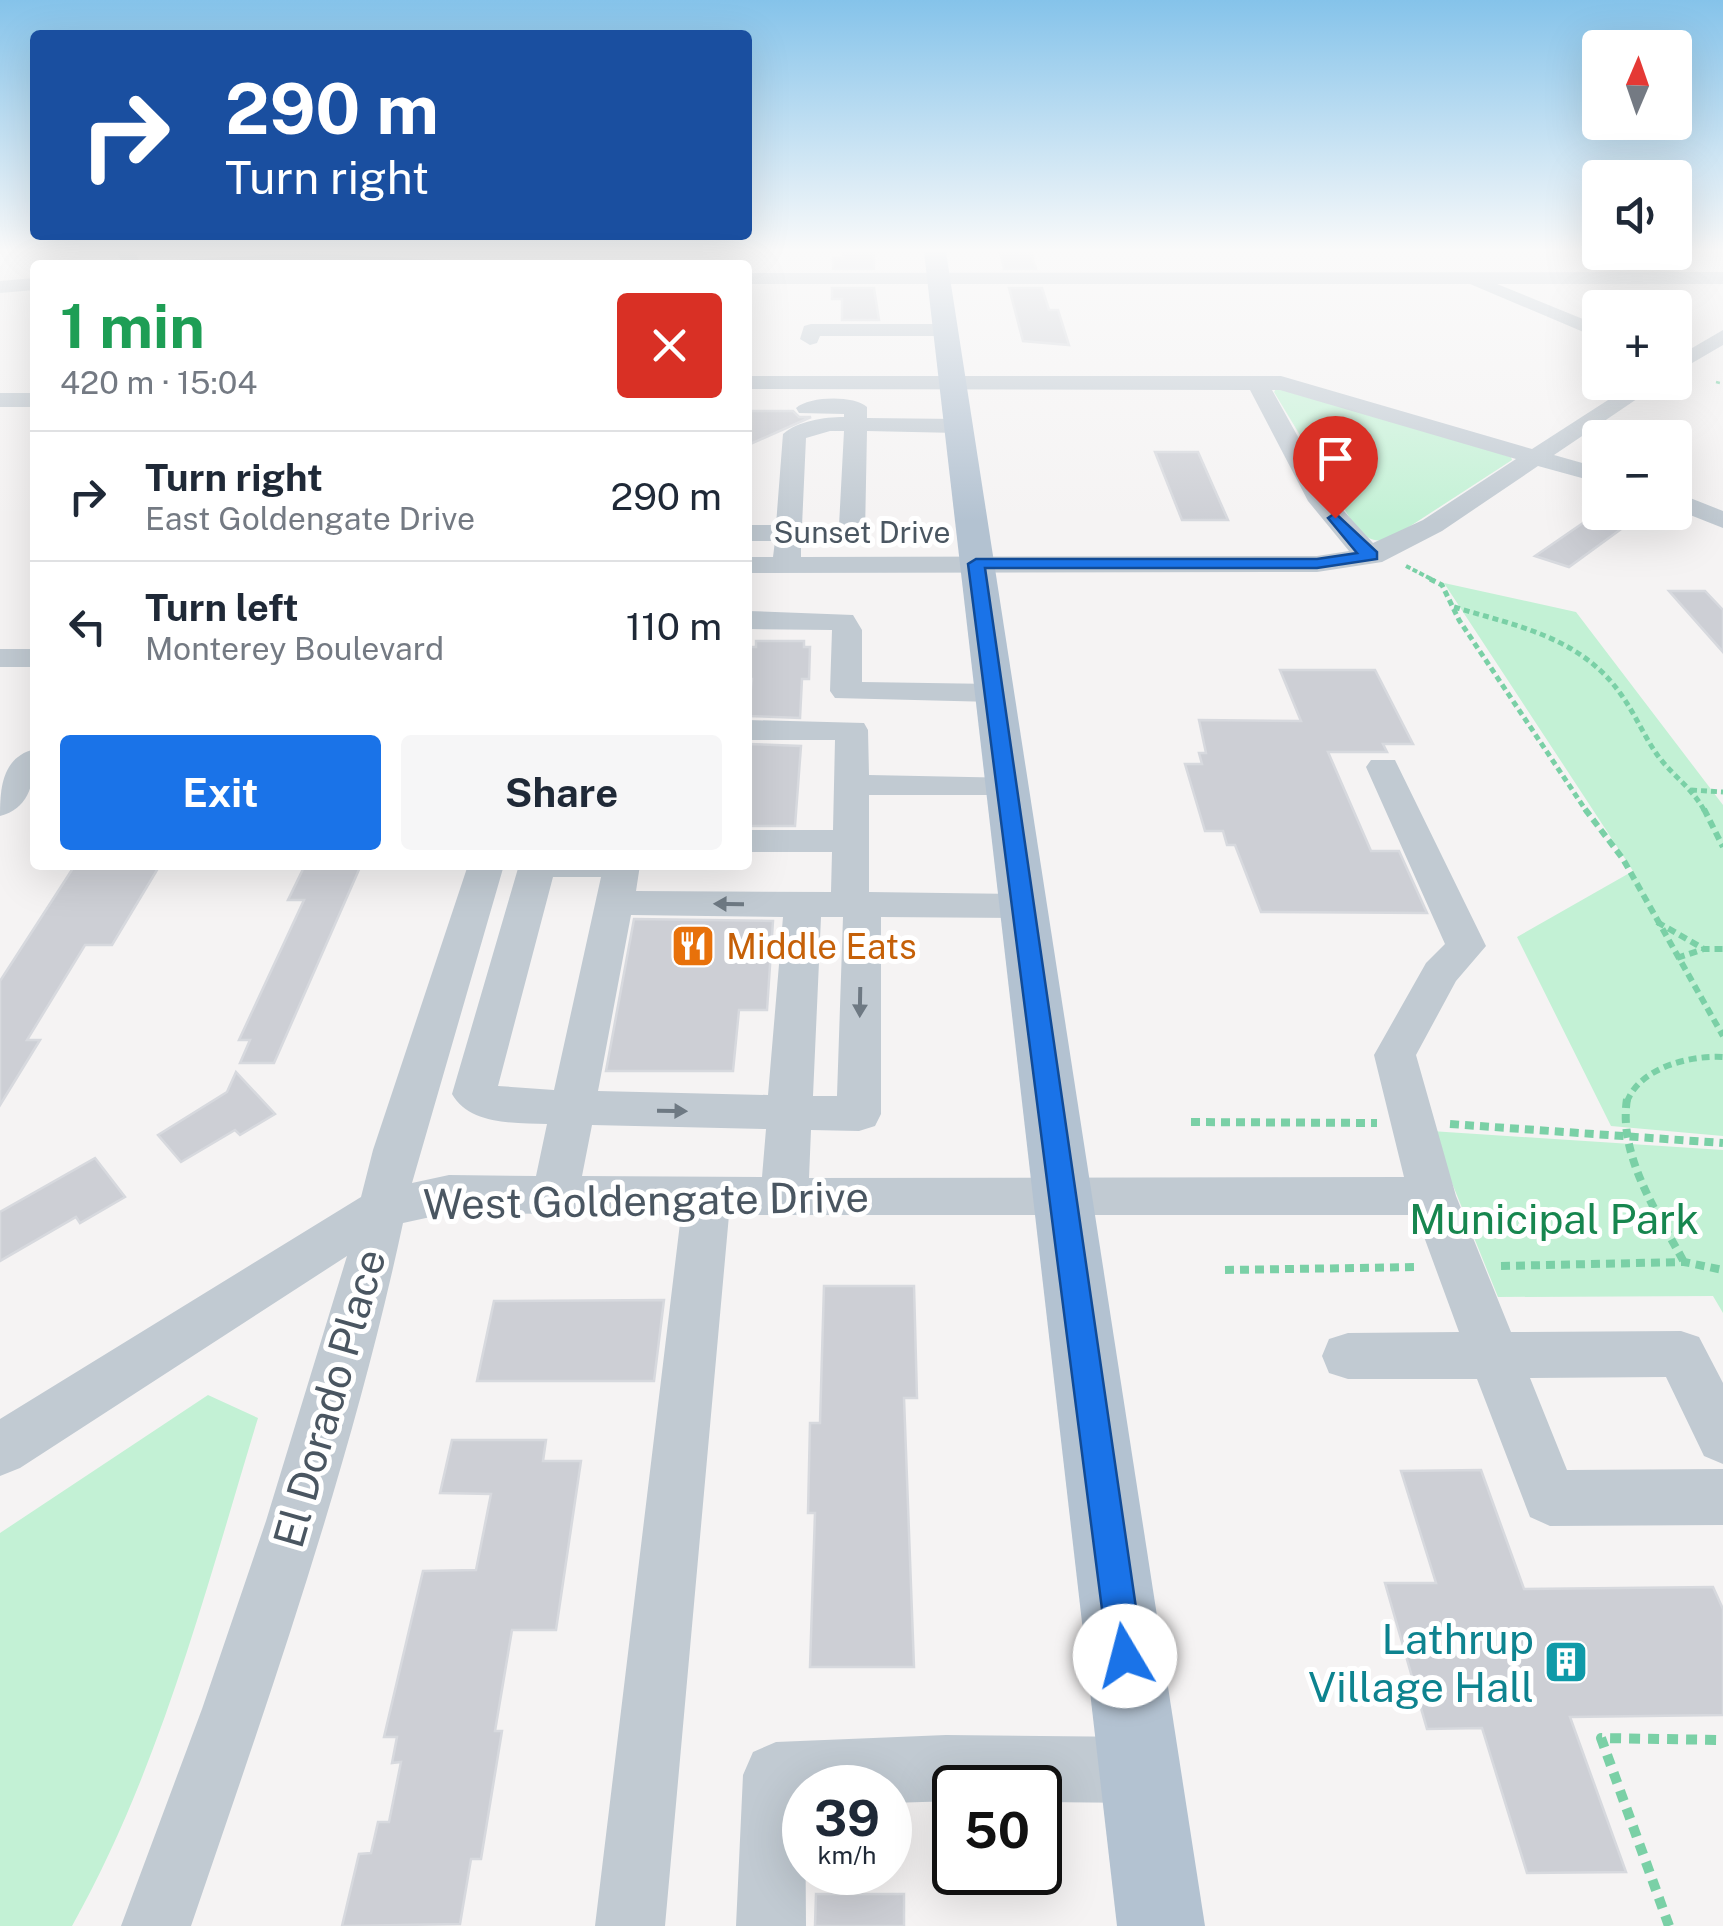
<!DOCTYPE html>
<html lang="en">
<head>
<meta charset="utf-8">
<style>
  body { margin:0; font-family:"Public Sans",sans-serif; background:#f6f6f7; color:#1f2937; height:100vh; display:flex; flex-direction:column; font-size:38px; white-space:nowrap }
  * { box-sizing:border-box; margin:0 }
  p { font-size:32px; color:#747a83 }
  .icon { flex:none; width:55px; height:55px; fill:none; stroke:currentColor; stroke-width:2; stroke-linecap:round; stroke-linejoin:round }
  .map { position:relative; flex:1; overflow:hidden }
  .drawer { position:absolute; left:30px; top:260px; width:722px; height:610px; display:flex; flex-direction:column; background:#fff; border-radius:10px; box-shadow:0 10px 40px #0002 }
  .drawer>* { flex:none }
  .hud { position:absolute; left:30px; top:30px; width:722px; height:210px; border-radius:10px; box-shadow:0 10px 40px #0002; background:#1a4fa0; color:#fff; overflow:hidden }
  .needle { width:65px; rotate:2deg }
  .fabs { position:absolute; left:1582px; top:30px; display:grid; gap:20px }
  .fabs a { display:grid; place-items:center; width:110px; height:110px; border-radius:10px; background:#fff; box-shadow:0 10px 40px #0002; font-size:50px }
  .speed { position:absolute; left:782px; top:1765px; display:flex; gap:20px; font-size:50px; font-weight:700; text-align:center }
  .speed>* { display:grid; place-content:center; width:130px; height:130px; border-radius:50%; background:#fff; box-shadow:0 10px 40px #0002; line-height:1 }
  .speed small { font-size:25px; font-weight:400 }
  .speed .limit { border:5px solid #111; border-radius:15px; background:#fff; color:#111 }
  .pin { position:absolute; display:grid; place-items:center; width:85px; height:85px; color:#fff; margin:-102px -42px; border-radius:50% 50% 50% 0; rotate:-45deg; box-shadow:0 0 10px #0007 }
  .pin .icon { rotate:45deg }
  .me { position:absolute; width:110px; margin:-55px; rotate:352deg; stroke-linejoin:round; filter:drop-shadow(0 0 8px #0008) }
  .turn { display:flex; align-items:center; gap:35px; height:210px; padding:0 30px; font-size:45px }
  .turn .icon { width:130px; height:130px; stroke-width:2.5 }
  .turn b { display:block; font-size:70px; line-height:85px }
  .round { display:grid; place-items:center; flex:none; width:105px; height:105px; border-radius:10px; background:#f6f6f7 }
  .head { display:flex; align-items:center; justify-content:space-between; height:170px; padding:0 30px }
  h1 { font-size:60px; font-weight:700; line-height:75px; color:#1e9e55 }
  .action { display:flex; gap:20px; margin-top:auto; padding:20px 30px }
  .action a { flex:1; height:115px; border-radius:10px; background:#1a73e8; color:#fff; font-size:40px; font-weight:700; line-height:115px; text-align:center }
  .action a+a { background:#f6f6f7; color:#1f2937 }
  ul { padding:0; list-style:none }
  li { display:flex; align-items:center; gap:30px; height:130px; padding:0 30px; border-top:2px solid #e0e1e3 }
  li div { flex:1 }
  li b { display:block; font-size:38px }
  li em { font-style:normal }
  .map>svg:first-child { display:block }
  .green { fill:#c3f1d5 }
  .building { fill:#cdcfd5; stroke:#d7d9de; stroke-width:2.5 }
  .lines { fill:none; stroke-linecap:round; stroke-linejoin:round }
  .path-far5 { stroke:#7ad0a6; stroke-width:2.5; stroke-dasharray:4 2.5; stroke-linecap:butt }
  .path-far4 { stroke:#7ad0a6; stroke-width:4; stroke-dasharray:5 2.5; stroke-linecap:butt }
  .path-far3 { stroke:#7ad0a6; stroke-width:5; stroke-dasharray:6 4; stroke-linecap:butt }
  .path-far2 { stroke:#7ad0a6; stroke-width:6; stroke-dasharray:8 5; stroke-linecap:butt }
  .path-far1 { stroke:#7ad0a6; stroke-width:8; stroke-dasharray:9 6; stroke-linecap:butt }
  .path { stroke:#7ad0a6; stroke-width:10; stroke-dasharray:11 8; stroke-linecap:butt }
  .minor { fill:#c1cad2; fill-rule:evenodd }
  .major { fill:#b3c2d1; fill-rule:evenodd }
  .oneway { fill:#6e7983 }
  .route { fill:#1a73e8; stroke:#114b97; stroke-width:2.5 }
  .labels { text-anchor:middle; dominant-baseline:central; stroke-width:10; stroke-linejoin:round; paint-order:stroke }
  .far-street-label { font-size:30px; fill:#4a5661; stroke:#fff }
  .food-label { font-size:35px; fill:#c56008; stroke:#fff; text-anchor:start }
  .near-street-label { font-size:42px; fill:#4a5661; stroke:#fff }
  .near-park-label { font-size:42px; fill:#17864f; stroke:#fff }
  .near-culture-label { font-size:42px; fill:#0d838f; stroke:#fff; text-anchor:end }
</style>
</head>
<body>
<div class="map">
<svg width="1723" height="1926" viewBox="0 0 1723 1926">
  <rect width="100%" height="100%" fill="#f5f3f3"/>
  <g class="green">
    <path d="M 1278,386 L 1511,457 L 1512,460 L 1395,536 C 1378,544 1371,541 1357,530 L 1274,392 Z"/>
    <path d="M 1444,583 L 1576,612 L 1723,805 L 1723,1136 L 1611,1126 L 1517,937 L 1633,871 Z"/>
    <path d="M 1431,1131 L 1723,1150 L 1723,1313 L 1713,1296 L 1498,1297 Z"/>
    <path d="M 208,1395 L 258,1418 C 206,1589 160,1769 72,1926 L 0,1926 L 0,1533 Z"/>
  </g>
  <g class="building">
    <path d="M 843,252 L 874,252 L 874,269 L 833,269 L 833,257 L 843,258 Z"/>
    <path d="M 1000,252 L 1031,252 L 1036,269 L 1004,269 Z"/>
    <path d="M 832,288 L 874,288 L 879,320 L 842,320 L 842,299 L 832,299 Z"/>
    <path d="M 1009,288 L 1042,288 L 1049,310 L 1058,310 L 1069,345 L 1023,341 Z"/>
    <path d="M 748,411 L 793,411 L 799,417 L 811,417 L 748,445 Z"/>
    <path d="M 1155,452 L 1198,452 L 1228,520 L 1182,520 Z"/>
    <path d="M 1596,514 L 1628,524 L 1569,567 L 1535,556 Z"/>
    <path d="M 1669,591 L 1705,591 L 1723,610 L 1723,652 Z"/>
    <path d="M 756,641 L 804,641 L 804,647 L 810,647 L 809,679 L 802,679 L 800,718 L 748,716 L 752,679 L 748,679 L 748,647 L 756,647 Z"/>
    <path d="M 1280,670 L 1375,670 L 1413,744 L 1383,744 L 1387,752 L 1328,752 L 1371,851 L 1399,851 L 1427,913 L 1261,912 L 1235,845 L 1227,845 L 1223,831 L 1205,831 L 1185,764 L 1202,764 L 1199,753 L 1206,753 L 1199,720 L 1301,721 Z"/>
    <path d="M 748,744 L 801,746 L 795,826 L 748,826 Z"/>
    <path d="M 75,865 L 160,865 L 112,945 L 85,945 L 27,1040 L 40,1040 L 0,1105 L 0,981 Z"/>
    <path d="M 305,865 L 361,865 L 274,1063 L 240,1063 L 250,1040 L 239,1040 L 304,900 L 288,900 Z"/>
    <path d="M 634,919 L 773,921 L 767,1010 L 739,1010 L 733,1071 L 606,1071 Z"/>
    <path d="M 236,1072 L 275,1114 L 240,1135 L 235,1130 L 181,1162 L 158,1135 L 227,1092 Z"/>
    <path d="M 95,1158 L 125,1197 L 80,1223 L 76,1217 L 0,1261 L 0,1212 Z"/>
    <path d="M 824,1286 L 914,1286 L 917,1398 L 904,1398 L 914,1667 L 810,1667 L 815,1513 L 808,1513 L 810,1423 L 820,1423 Z"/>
    <path d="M 664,1300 L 654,1381 L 477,1381 L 494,1301 Z"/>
    <path d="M 452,1440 L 546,1440 L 543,1461 L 581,1461 L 556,1630 L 512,1630 L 495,1731 L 502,1731 L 481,1859 L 471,1859 L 460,1924 L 342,1926 L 359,1854 L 371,1853 L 378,1822 L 389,1822 L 401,1762 L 392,1763 L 397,1737 L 384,1737 L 423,1571 L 476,1570 L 491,1494 L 440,1493 Z"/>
    <path d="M 1481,1470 L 1524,1589 L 1713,1587 L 1723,1609 L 1723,1715 L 1570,1717 L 1626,1872 L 1527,1873 L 1482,1728 L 1427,1729 L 1385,1583 L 1436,1583 L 1401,1471 Z"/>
    <path d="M 816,1894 L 904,1894 L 904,1926 L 815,1926 Z"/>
  </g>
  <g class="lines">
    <path class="path-far5" d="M 1716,382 L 1720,383"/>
    <path class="path-far4" d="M 1406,566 L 1435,581"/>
    <g class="path-far3">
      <path d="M 1430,579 L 1442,585 L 1459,620 L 1587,812"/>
      <path d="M 1454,607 C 1517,626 1580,637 1620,693 C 1634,712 1643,734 1656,753 C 1670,774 1693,788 1705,812"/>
      <path d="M 1691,790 L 1723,792"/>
    </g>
    <g class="path-far2">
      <path d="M 1585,809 L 1623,859 L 1723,1036"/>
      <path d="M 1704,809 L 1723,847"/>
      <path d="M 1657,922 L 1704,949"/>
      <path d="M 1677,958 L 1704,949 L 1723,949"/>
      <path d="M 1627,1102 C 1639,1068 1690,1055 1723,1057"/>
    </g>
    <g class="path-far1">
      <path d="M 1627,1099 C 1618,1156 1658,1214 1684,1262"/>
      <path d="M 1191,1122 L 1377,1123"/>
      <path d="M 1450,1124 L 1723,1143"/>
      <path d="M 1501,1266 L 1684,1262 L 1723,1270"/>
      <path d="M 1225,1270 L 1419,1267"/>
    </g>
    <path class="path" d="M 1669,1926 L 1601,1738 L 1723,1740"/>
    <g class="minor">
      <path d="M 117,252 L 135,252 L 141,265 L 123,265 Z"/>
      <path d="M 305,253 L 443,260 L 452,265 L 166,265 L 175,260 Z"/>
      <path d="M 1723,272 L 1723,284 L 1497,284 L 1600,326 L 1600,339 L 1470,284 L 748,284 L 748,273 Z"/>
      <path d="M 35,278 L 35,290 L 0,293 L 0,281 Z"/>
      <path d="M 811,324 L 945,324 L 955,330 L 945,336 L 820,336 L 817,343 L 810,345 L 800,339 L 804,326 Z"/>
      <path d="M 1723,330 L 1723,345 L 1675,373 L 1675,358 Z"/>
      <path d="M 1281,376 L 1532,449 L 1636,382 L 1662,382 L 1554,455 L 1600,468 L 1600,483 L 1538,466 L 1442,531 L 1382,562 L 1317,572 L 748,573 L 748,557 L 773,557 L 775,541 L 748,541 L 748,525 L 776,525 L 783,434 C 798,421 824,417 844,417 L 844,414 L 799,413 L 796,408 C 809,396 854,395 867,407 L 867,418 L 958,419 L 970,426 L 958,433 L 867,431 L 865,534 L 852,542 L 801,541 L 801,557 L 1317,556 L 1349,551 L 1308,501 L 1250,390 L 748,389 L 748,376 ZM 1272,390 L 1280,390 L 1516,459 L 1423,520 L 1373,543 L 1332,498 ZM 830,431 L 844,431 L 839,526 L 802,526 L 806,438 Z"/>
      <rect x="0" y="393" width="35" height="14"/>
      <path d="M 1675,492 L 1723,511 L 1723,528 L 1675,509 Z"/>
      <path d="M 748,611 L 853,615 L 862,630 L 862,682 L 994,684 L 1005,686 L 1010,693 L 1005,700 L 994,702 L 835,698 L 830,691 L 832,630 L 748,629 Z"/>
      <rect x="0" y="649" width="35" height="18"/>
      <path d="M 748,720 L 864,723 L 868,730 L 869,775 L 1019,778 L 1024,785 L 1019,792 L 1007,795 L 869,795 L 869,892 L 1023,894 L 1037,897 L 1042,906 L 1037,915 L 1023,918 L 881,917 L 881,1114 L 875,1126 L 859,1131 L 811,1130 L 809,1178 L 1404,1177 L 1374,1055 L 1426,963 L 1445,944 L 1366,767 L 1371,760 L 1395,760 L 1486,946 L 1456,981 L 1416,1055 L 1456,1196 L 1511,1332 L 1681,1331 L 1699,1337 L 1723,1383 L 1723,1464 L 1704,1456 L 1666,1377 L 1530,1378 L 1567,1470 L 1723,1469 L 1723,1525 L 1550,1526 L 1530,1517 L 1477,1379 L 1348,1379 L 1329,1373 L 1322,1356 L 1329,1339 L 1348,1333 L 1459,1332 L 1416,1215 L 729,1215 L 665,1926 L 595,1926 L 681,1215 L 449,1213 L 403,1223 C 352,1462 270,1695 191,1926 L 121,1926 L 202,1709 L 266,1521 L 347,1256 L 20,1468 L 0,1476 L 0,1419 L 361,1197 L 373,1150 L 468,865 L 504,865 L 412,1183 L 449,1175 L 536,1176 L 547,1124 C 516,1123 469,1125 452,1094 L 519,865 L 640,865 L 636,891 L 831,892 L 832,852 L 748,852 L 748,830 L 833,830 L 835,740 L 748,740 ZM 553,877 L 601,877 L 554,1090 L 498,1086 ZM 631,915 L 783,917 L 768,1095 L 598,1091 ZM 821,917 L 843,917 L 837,1096 L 813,1096 ZM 592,1125 L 766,1129 L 762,1177 L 582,1176 Z"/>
      <path d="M 35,749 C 35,777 32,808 0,816 C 0,788 2,757 35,749 Z"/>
      <path d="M 946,1735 L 1141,1737 L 1164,1747 L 1174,1770 L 1164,1793 L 1141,1803 L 1040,1802 L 1040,1788 L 955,1788 L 955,1801 L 890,1803 L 890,1788 L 805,1788 L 806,1926 L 736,1926 L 743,1775 L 753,1752 L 776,1742 Z"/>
    </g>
    <path class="major" d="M 924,252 L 946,252 L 1205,1926 L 1117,1926 Z"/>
  </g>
  <defs><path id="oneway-solid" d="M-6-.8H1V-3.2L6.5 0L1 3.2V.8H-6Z" transform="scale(2.5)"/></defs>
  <g class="oneway">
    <use href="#oneway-solid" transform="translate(729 904) rotate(-179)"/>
    <use href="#oneway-solid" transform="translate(860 1002) rotate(91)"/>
    <use href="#oneway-solid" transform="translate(672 1111) rotate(1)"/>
  </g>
  <linearGradient id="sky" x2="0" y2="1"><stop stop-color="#85c3ea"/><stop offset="0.48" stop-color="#fafafa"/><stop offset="1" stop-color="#fafafa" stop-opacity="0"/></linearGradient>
  <rect width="1723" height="522" fill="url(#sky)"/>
  <path class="route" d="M 1335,513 L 1377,552 L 1377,559 L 1317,568 L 985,568 L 1143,1656 L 1138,1668 L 1125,1673 L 1113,1668 L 1108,1656 L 968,564 L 976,559 L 1317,559 L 1357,553 L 1328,518 Z"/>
  <defs>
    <symbol id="restaurant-square" viewBox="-11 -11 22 22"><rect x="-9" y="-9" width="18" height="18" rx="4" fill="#e8710a" stroke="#fff"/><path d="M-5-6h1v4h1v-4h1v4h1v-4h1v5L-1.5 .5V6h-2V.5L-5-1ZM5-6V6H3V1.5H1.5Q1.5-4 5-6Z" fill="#fff"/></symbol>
    <symbol id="building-square" viewBox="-11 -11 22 22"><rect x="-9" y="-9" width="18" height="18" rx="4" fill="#0f9aa8" stroke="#fff"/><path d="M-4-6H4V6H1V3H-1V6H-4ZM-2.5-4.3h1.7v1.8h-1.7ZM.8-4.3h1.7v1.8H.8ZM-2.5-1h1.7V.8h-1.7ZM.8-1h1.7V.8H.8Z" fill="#fff"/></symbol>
  </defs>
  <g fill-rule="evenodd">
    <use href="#restaurant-square" x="668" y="921" width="50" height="50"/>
    <use href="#building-square" x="1541" y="1637" width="50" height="50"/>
  </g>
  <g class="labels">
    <g class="far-street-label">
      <text x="862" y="532">Sunset Drive</text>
    </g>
    <g class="food-label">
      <text x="726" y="946">Middle Eats</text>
    </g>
    <g class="near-street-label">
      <text transform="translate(646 1200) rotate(-1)">West Goldengate Drive</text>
      <text transform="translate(329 1398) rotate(-74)">El Dorado Place</text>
    </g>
    <g class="near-park-label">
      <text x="1554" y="1218">Municipal Park</text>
    </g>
    <g class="near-culture-label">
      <text x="1534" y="1638">Lathrup<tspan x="1534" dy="48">Village Hall</tspan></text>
    </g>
  </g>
</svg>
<div class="fabs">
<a><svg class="needle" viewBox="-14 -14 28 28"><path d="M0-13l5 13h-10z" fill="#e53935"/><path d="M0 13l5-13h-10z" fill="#747a83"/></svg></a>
<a><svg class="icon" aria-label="sound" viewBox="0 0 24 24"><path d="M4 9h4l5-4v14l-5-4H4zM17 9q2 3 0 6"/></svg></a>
<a>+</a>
<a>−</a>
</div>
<div class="speed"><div>39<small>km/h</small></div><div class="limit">50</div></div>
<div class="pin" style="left:1335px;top:518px;background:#d93025"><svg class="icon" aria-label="arrive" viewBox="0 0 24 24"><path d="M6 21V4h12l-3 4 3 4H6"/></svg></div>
<svg class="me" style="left:1125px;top:1656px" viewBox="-20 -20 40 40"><circle r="19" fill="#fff"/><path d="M0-13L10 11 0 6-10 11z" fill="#1a73e8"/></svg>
<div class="hud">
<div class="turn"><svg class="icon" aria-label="right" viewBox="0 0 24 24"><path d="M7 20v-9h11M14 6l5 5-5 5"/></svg><div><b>290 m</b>Turn right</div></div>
</div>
<section class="drawer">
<div class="head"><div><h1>1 min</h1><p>420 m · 15:04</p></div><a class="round" style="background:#d93025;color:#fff"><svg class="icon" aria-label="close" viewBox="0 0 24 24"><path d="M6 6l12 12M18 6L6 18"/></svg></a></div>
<ul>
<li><svg class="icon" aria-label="right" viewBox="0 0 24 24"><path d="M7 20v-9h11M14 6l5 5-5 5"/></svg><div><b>Turn right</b><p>East Goldengate Drive</p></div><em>290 m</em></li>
<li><svg class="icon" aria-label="left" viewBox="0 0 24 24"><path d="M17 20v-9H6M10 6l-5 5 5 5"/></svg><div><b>Turn left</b><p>Monterey Boulevard</p></div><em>110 m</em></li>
</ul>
<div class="action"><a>Exit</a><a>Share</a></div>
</section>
</div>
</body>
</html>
